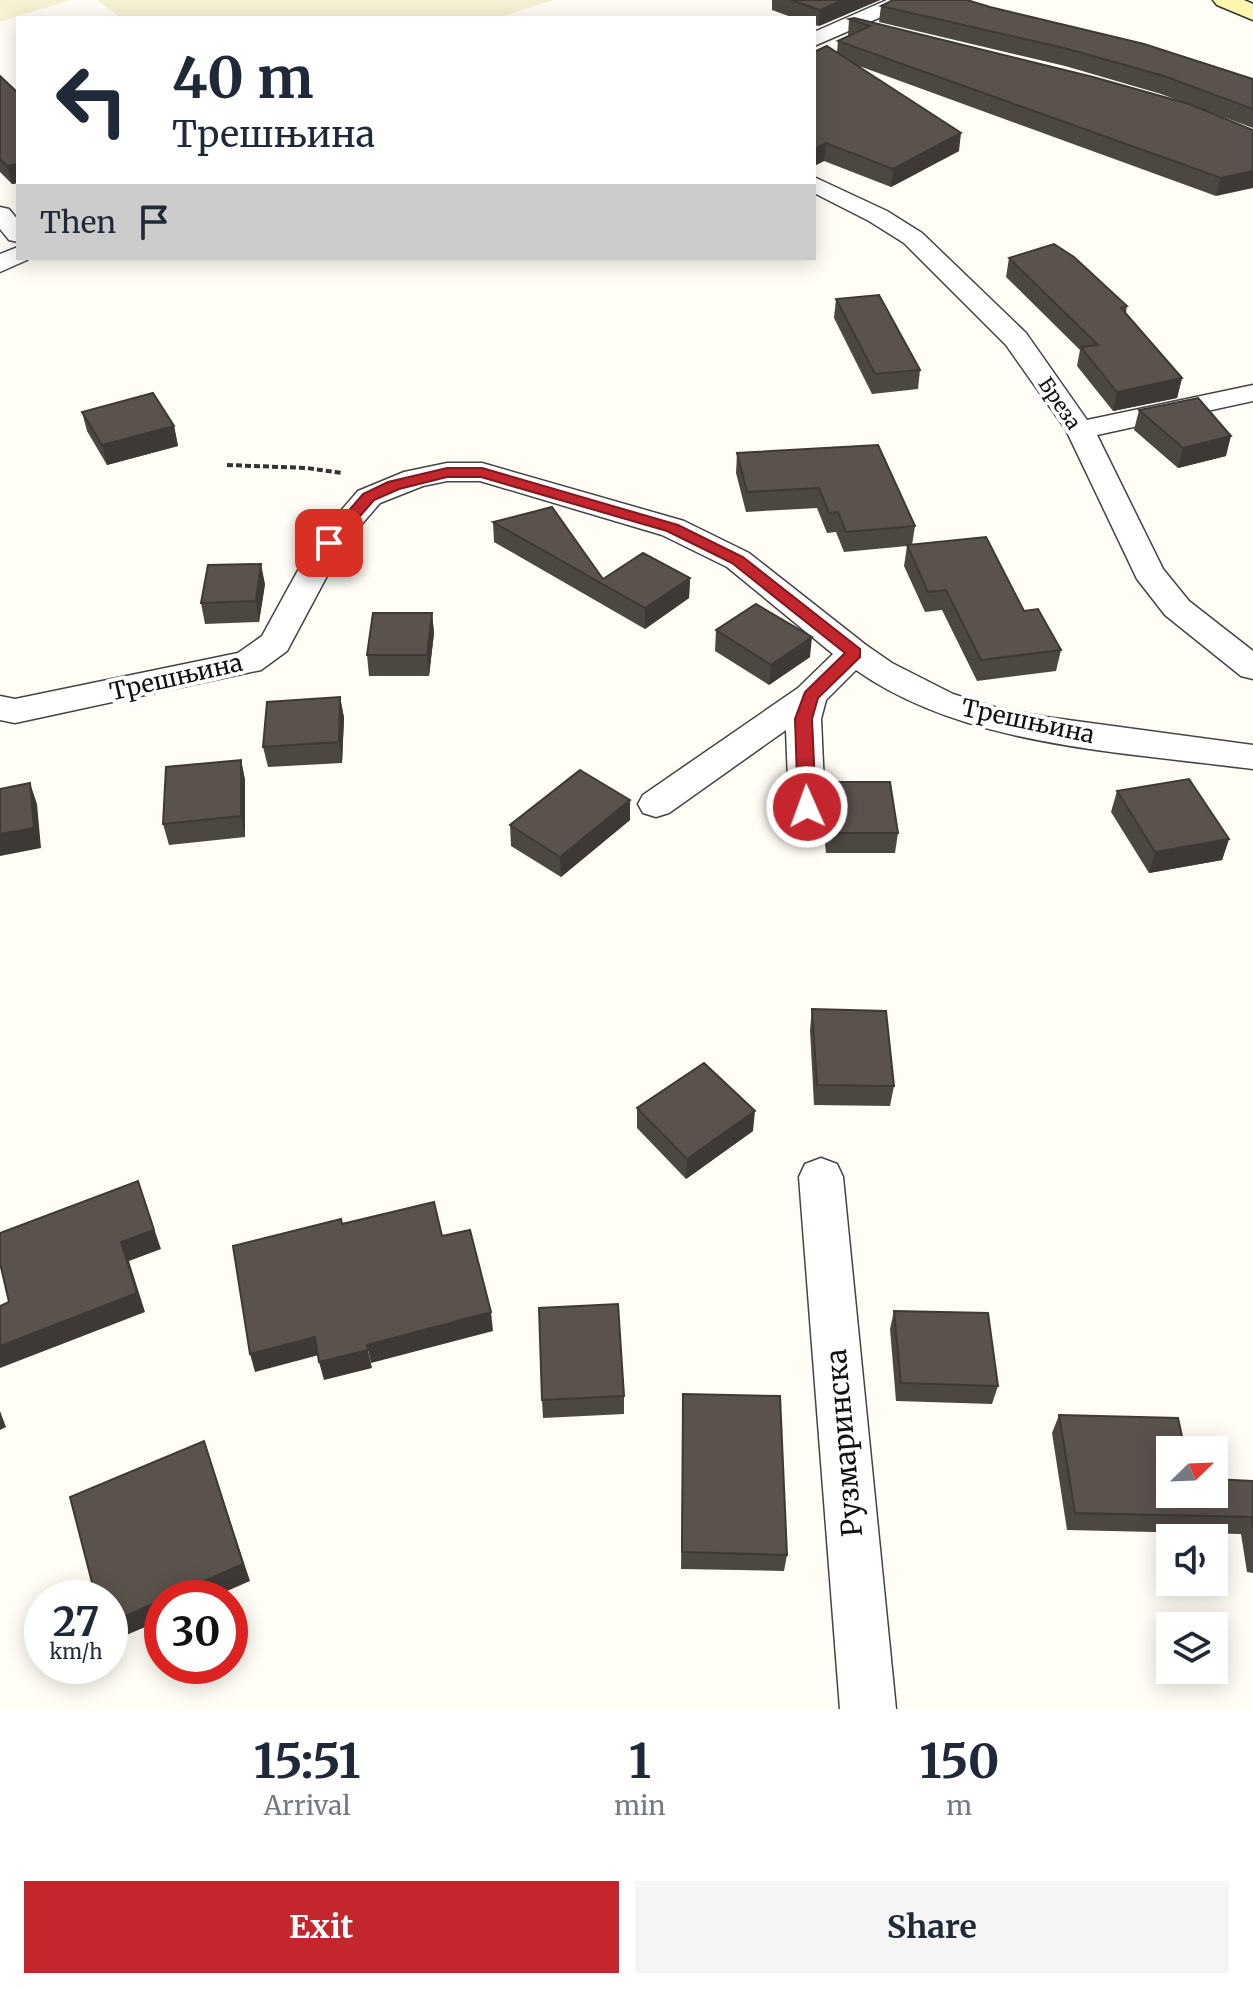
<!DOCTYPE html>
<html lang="en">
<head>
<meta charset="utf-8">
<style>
  body { margin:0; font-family:Merriweather,serif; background:#f6f6f7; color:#1f2937; height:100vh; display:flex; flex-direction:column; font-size:30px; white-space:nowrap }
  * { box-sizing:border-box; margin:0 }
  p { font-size:26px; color:#747a83 }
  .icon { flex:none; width:44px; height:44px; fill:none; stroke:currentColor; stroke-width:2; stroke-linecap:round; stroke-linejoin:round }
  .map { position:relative; height:1709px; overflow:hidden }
  .side { display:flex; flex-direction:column; background:#fff; flex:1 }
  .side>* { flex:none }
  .hud { position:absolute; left:16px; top:16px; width:800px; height:244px; border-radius:0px; box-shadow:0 4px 20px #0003; background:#fff; color:#1f2937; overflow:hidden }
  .needle { width:52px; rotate:67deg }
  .controls { position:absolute; left:1156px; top:1436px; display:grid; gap:16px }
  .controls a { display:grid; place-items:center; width:72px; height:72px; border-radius:0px; background:#fff; box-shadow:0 4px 20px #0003; font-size:40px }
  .speed { position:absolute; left:24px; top:1580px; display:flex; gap:16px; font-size:40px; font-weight:700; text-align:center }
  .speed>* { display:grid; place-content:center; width:104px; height:104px; border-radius:50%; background:#fff; box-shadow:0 4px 20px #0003; line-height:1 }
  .speed small { font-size:20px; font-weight:400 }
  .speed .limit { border:12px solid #d22; background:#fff; color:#111 }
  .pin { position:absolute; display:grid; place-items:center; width:68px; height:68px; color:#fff; margin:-34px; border-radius:16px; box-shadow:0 4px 12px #0006 }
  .me { position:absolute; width:88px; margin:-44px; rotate:358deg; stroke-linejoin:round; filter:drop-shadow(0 0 6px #0008) }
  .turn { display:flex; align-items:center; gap:28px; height:168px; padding:0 24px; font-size:36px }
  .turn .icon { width:104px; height:104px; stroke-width:2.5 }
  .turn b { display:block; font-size:56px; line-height:68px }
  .then { display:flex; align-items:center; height:76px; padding:0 24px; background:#0003; gap:16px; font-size:30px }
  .eta { display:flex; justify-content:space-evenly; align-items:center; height:136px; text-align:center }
  .eta b { font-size:48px; font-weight:700; line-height:56px }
  .cta { display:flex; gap:16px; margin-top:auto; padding:16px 24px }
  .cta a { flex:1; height:92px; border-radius:0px; background:#c4262e; color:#fff; font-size:32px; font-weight:700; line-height:92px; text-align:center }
  .cta a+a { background:#f6f6f7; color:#1f2937 }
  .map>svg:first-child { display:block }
  .farmland { fill:#f6f3d4 }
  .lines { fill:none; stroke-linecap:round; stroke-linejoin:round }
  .minor-casing { stroke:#444; stroke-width:3 }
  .secondary-casing { stroke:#333; stroke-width:3 }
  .path { stroke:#333; stroke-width:4; stroke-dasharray:6 3; stroke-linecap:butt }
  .minor { fill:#fff; fill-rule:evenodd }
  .secondary { fill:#fff6b0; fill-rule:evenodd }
  .wall { fill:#4d4742 }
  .shaded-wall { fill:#3f3936 }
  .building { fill:#5a524d; stroke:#3f3936; stroke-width:2 }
  .route { fill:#c4262e; stroke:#7f191e; stroke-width:2 }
  .labels { text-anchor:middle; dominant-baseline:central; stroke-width:8; stroke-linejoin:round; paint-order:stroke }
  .far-street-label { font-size:20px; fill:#111; stroke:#fff }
  .street-label { font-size:24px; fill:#111; stroke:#fff }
  .near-street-label { font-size:28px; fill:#111; stroke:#fff }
</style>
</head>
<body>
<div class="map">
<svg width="1253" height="1709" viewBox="0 0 1253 1709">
  <rect width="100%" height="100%" fill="#fffdf5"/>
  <g class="farmland">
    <path d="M 0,0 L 70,0 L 0,22 Z"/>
    <path d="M 97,0 L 554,0 L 497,18 L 121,18 Z"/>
  </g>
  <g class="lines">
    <defs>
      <g id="minor">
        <path d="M 887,0 L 914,0 L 911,4 L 814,46 L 814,32 Z"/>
        <path d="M 814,177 L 887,211 L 922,233 L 1026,333 L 1087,420 L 1253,385 L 1253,401 L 1097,435 L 1163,569 L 1189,601 L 1253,651 L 1253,679 L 1241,676 L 1165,615 L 1137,579 L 1066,430 L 1006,345 L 904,243 L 869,221 L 814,193 Z"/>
        <path d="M 0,207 L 9,209 L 18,220 L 18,242 L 9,240 L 0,229 Z"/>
        <path d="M 18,247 L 18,258 L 29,258 L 27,260 L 0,272 L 0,254 Z"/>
        <path d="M 447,463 L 482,463 L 684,521 L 749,553 L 866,645 L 892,663 L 953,694 L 994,707 L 1046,717 L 1253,745 L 1253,769 C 1124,752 965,747 856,670 L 826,700 L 821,719 L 825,807 L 820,816 L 807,820 L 794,816 L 789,807 L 786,730 L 669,813 L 656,817 L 643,813 L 638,804 L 643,795 L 798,688 L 833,654 L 727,567 L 662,535 L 480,481 L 447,481 L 423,486 L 380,503 L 343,546 L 287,651 L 261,670 L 15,723 L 0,720 L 0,696 L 15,699 L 238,653 L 262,636 L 313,543 L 358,491 L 404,472 Z"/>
        <path d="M 821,1158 L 837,1164 L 843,1177 L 896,1709 L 840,1709 L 799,1177 L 805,1164 Z"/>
      </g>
      <path id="secondary" d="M 1213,0 L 1244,0 L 1253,4 L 1253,20 L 1217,5 Z"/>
    </defs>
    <use href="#minor" class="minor-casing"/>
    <use href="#secondary" class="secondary-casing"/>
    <path class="path" d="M 227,465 L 307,468 L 342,473"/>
    <use href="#minor" class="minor"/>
    <use href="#secondary" class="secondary"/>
  </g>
  <g class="wall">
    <path d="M 772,0 L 880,0 L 819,26 L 814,25 L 814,18 L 794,18 L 772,10 Z"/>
    <path d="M 881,6 L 990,7 L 1253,79 L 1253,128 L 1161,94 L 1065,66 L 879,22 Z"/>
    <path d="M 849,19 L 1253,130 L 1216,196 L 859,66 L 959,151 L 891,187 L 824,161 L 814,166 L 814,52 L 837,52 L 838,41 L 848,36 Z"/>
    <path d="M 0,76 L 18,93 L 18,183 L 12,184 L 0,172 Z"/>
    <path d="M 1009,258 L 1127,306 L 1126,313 L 1182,378 L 1177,398 L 1113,411 L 1077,366 L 1080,350 L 1006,277 Z"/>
    <path d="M 836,299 L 920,370 L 918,389 L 872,394 L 834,318 Z"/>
    <path d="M 1139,410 L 1226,456 L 1178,468 L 1134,430 Z"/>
    <path d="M 82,412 L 174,426 L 178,446 L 107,465 L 87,431 Z"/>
    <path d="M 737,453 L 915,526 L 912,545 L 1024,611 L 1061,650 L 1056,671 L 977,681 L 942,610 L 925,612 L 904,566 L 907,546 L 844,552 L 836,532 L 827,533 L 817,508 L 746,512 L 736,473 Z"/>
    <path d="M 493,522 L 603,579 L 690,578 L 689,598 L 645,629 L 494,542 Z"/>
    <path d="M 265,584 L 259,622 L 205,624 L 201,603 Z"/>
    <path d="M 432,613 L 434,633 L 429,676 L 369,676 L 367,655 Z"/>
    <path d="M 716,630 L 810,657 L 769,685 L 715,651 Z"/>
    <path d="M 340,697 L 344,718 L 342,763 L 268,767 L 263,747 Z"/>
    <path d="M 241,760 L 245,780 L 245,837 L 169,845 L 163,824 Z"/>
    <path d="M 1117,791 L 1229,839 L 1222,860 L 1149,873 L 1111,812 Z"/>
    <path d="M 825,797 L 898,833 L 895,853 L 826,853 L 822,818 Z"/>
    <path d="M 630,820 L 561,877 L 511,846 L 510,825 Z"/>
    <path d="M 812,1009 L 894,1086 L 890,1106 L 814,1105 L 810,1030 Z"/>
    <path d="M 637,1108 L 753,1131 L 686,1179 L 637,1128 Z"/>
    <path d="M 894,1311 L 998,1386 L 992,1404 L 896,1401 L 890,1329 Z"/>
    <path d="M 683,1394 L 787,1555 L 784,1571 L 681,1569 Z"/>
    <path d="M 624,1396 L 624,1414 L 543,1418 L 542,1400 Z"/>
    <path d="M 1059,1415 L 1170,1494 L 1253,1481 L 1253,1573 L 1247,1572 L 1241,1534 L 1067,1530 L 1052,1433 Z"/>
  </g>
  <g class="shaded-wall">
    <path d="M 843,0 L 880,0 L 819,26 L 820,10 Z"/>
    <path d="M 961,133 L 959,151 L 891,187 L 893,169 Z"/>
    <path d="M 826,143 L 824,161 L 814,166 L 814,149 Z"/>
    <path d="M 17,164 L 18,183 L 12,184 L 7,166 Z"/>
    <path d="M 1253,171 L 1253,188 L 1216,196 L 1221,178 Z"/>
    <path d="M 1182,378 L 1177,398 L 1113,411 L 1117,392 Z"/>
    <path d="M 174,426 L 178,446 L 107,465 L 102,445 Z"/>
    <path d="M 1231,436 L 1226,456 L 1178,468 L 1183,448 Z"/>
    <path d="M 261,564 L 265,584 L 259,622 L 256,601 Z"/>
    <path d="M 690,578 L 689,598 L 645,629 L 645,608 Z"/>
    <path d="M 432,613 L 434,633 L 429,676 L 427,655 Z"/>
    <path d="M 812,637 L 810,657 L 769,685 L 771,665 Z"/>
    <path d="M 340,697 L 344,718 L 342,763 L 339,742 Z"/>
    <path d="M 241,760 L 245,780 L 245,837 L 241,816 Z"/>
    <path d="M 30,783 L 37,804 L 41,848 L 0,856 L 0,834 Z"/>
    <path d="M 630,800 L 630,820 L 561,877 L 560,857 Z"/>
    <path d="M 1229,839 L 1222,860 L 1149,873 L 1155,852 Z"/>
    <path d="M 755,1111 L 753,1131 L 686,1179 L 687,1159 Z"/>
    <path d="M 138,1181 L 161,1249 L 129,1261 L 145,1312 L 0,1368 L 0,1346 L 121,1242 Z"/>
    <path d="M 491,1312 L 493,1331 L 371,1363 L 367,1345 Z"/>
    <path d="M 315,1337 L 319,1355 L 255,1372 L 250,1354 Z"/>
    <path d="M 368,1350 L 372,1368 L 324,1380 L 319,1362 Z"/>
    <path d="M 0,1411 L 6,1427 L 0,1430 Z"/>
    <path d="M 204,1441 L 250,1581 L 211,1598 L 166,1598 Z"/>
    <path d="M 162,1600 L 162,1620 L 112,1641 L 110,1638 L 110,1623 Z"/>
  </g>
  <g class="building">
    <path d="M 791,0 L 843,0 L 820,10 Z"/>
    <path d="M 893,0 L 967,0 L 990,7 L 1144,44 L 1253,79 L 1253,109 L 1164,76 L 1068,49 L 881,6 Z"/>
    <path d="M 854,18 L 1093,77 L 1189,104 L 1253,130 L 1253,171 L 1221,178 L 838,41 L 870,26 L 849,19 Z"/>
    <path d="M 827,46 L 961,133 L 893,169 L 826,143 L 814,149 L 814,52 Z"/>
    <path d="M 0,76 L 18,93 L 18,165 L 17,164 L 7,166 L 0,159 Z"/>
    <path d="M 1054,244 L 1074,257 L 1127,306 L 1121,308 L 1182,378 L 1117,392 L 1081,347 L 1098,345 L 1009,258 Z"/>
    <path d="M 879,295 L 920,370 L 875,374 L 836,299 Z"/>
    <path d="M 153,393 L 174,426 L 102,445 L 82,412 Z"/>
    <path d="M 1198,398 L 1231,436 L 1183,448 L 1139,410 Z"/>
    <path d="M 878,445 L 915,526 L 846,532 L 838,512 L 829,513 L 819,488 L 747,492 L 737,453 Z"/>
    <path d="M 552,507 L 603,579 L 643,553 L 690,578 L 645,608 L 493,522 Z"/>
    <path d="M 986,537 L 1024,611 L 1038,609 L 1061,650 L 981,660 L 946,590 L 928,592 L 907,545 Z"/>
    <path d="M 261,564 L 256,601 L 201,603 L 208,565 Z"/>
    <path d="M 756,604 L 812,637 L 771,665 L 716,630 Z"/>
    <path d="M 373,613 L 432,613 L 427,655 L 367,655 Z"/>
    <path d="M 340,697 L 339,742 L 263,747 L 267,702 Z"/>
    <path d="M 241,760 L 241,816 L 163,824 L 166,767 Z"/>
    <path d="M 580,770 L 630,800 L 560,857 L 510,825 Z"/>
    <path d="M 1189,779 L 1229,839 L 1155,852 L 1117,791 Z"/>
    <path d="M 830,782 L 890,782 L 898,833 L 829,833 L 825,797 Z"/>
    <path d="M 30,783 L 34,828 L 0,834 L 0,789 Z"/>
    <path d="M 812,1009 L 886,1011 L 894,1086 L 817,1085 Z"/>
    <path d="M 704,1063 L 755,1111 L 687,1159 L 637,1108 Z"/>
    <path d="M 138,1181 L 154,1230 L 121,1242 L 137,1293 L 0,1346 L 0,1306 L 9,1302 L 0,1263 L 0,1233 Z"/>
    <path d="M 434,1202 L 442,1236 L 470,1230 L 491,1312 L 367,1345 L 368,1350 L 319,1362 L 315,1337 L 250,1354 L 233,1246 L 341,1219 L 342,1224 Z"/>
    <path d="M 618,1304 L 624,1396 L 542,1400 L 539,1308 Z"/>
    <path d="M 894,1311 L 988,1313 L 998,1386 L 901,1383 Z"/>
    <path d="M 683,1394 L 780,1396 L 787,1555 L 682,1552 Z"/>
    <path d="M 1059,1415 L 1178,1418 L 1185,1450 L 1170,1450 L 1170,1494 L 1214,1494 L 1214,1479 L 1253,1481 L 1253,1528 L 1251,1517 L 1075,1513 Z"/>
    <path d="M 204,1441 L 243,1564 L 166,1598 L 162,1598 L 162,1600 L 110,1623 L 110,1598 L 96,1598 L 70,1497 Z"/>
  </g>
  <path class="route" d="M 447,468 L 482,468 L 678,525 L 743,557 L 860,649 L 860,657 L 818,698 L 812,719 L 816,807 L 813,811 L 801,811 L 798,807 L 795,719 L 805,692 L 845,653 L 732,563 L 667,531 L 481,477 L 447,477 L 399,489 L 374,500 L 334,546 L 323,546 L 321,543 L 363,494 L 388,482 Z"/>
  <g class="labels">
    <g class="far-street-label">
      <text transform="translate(1060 403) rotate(56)">Бреза</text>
    </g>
    <g class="street-label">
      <text transform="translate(176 677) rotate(-13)">Трешњина</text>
      <text transform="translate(1028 721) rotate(12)">Трешњина</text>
    </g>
    <g class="near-street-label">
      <text transform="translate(844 1443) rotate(-95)">Рузмаринска</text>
    </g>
  </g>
</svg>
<div class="controls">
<a><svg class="needle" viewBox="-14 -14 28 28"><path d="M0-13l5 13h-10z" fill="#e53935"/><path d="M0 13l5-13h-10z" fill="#747a83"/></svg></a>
<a><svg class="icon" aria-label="sound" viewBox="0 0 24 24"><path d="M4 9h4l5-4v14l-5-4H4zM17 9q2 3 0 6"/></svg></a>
<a><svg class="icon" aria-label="layers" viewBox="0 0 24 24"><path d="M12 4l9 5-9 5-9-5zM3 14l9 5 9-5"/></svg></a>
</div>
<div class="speed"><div>27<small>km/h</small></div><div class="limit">30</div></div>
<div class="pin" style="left:329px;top:543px;background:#d93025"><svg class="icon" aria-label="arrive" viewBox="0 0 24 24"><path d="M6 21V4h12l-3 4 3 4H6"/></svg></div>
<svg class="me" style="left:807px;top:807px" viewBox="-20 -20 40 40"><circle r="17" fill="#c4262e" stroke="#fff" stroke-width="3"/><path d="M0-11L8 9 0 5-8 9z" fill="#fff"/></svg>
<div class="hud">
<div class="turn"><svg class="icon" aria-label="left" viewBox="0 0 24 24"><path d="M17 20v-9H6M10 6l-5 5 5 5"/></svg><div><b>40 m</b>Трешњина</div></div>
<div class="then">Then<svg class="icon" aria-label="arrive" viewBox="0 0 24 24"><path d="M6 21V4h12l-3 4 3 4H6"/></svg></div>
</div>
</div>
<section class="side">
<div class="eta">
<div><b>15:51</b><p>Arrival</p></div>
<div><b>1</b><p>min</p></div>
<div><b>150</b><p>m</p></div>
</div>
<div class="cta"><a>Exit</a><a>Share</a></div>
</section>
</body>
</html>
